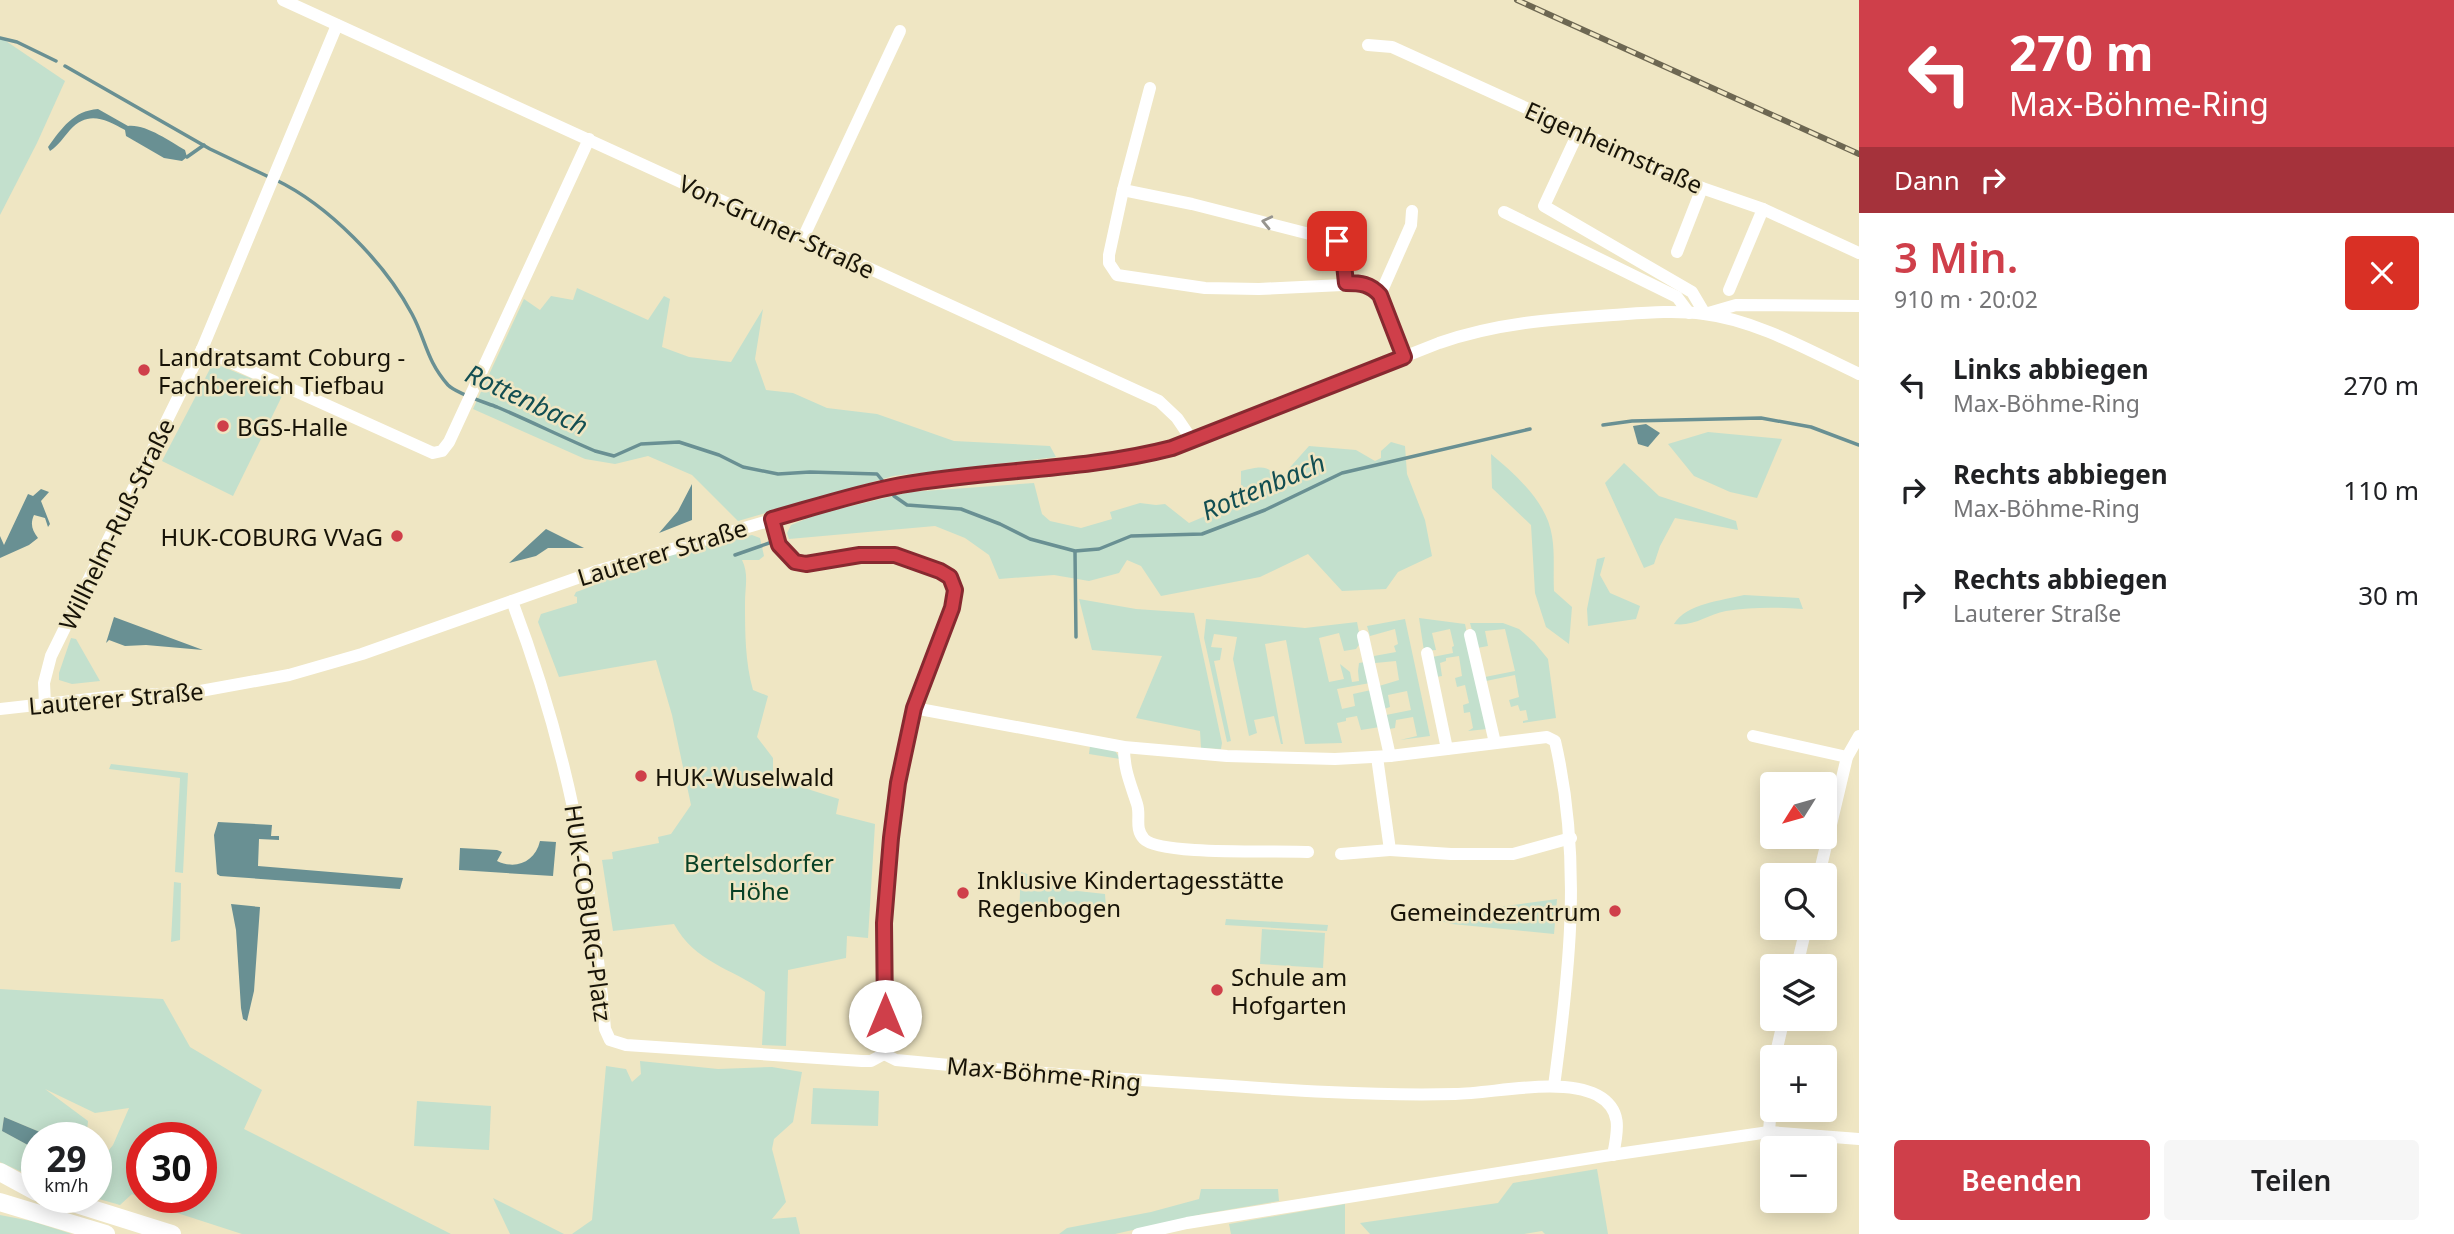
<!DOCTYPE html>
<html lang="de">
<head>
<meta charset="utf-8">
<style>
  body { margin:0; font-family:"Noto Sans",sans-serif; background:#f6f6f6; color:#202124; height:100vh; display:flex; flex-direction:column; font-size:26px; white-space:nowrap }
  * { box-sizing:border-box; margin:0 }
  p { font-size:23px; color:#757577 }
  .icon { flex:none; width:38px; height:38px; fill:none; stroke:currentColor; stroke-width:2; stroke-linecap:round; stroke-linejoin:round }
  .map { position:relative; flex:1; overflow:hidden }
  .drawer { display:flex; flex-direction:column; background:#fff; width:595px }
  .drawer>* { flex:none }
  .hud { background:#cf3f4a; color:#fff; overflow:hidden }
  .needle { width:46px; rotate:233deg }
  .buttons { position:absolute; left:1760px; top:772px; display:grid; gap:14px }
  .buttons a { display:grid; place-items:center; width:77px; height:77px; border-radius:7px; background:#fff; box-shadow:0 4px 18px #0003; font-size:35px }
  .speed { position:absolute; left:21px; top:1122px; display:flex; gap:14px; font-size:35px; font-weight:700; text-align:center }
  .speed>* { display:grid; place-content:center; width:91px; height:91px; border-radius:50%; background:#fff; box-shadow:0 4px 18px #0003; line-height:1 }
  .speed small { font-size:18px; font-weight:400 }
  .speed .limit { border:10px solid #d22; background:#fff; color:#111 }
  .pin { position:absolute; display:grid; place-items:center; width:60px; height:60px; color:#fff; margin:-30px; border-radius:14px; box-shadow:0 4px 10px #0006 }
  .me { position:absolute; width:77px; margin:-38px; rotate:0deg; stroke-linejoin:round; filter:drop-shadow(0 0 5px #0008) }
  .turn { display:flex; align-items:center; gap:24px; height:147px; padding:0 35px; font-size:32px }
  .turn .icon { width:91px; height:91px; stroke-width:2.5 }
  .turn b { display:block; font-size:49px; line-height:60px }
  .then { display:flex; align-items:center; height:66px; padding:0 35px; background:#0003; gap:14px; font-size:26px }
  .round { display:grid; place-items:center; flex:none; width:74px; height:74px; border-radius:7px; background:#f6f6f6 }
  .summary { display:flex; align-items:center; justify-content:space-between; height:119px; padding:0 35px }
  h1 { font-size:42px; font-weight:600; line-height:52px; color:#cf3f4a }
  .primary-button { display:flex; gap:14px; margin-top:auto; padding:14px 35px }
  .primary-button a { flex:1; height:80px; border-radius:7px; background:#cf3f4a; color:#fff; font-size:28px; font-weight:600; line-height:80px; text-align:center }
  .primary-button a+a { background:#f6f6f6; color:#202124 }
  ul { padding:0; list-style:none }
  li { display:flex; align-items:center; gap:21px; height:105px; padding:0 35px }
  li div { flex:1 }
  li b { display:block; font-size:26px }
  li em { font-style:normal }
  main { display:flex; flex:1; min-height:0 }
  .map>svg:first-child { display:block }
  .green { fill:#c3e0cd; fill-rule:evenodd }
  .water { fill:#699093 }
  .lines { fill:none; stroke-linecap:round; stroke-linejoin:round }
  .stream { stroke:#699093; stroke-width:3.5 }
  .minor { stroke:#fff; stroke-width:12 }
  .highway { stroke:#fff; stroke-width:18 }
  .rail-casing { stroke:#6d6752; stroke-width:6 }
  .rail { stroke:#efe6c3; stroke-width:3.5; stroke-dasharray:10; stroke-linecap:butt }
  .oneway { stroke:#97958f }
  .route-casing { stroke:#872930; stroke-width:18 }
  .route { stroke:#cf3f4a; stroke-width:12 }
  .poi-dot { fill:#cf3f4a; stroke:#efe6c3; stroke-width:2.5 }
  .labels { text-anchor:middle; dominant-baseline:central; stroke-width:5; stroke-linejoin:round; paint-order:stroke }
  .street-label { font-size:24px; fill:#171307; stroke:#efe6c3 }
  .poi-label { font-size:24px; fill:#171307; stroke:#efe6c3; text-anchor:start }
  .park-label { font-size:24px; fill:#084025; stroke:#efe6c3 }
  .water-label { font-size:26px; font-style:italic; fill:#124e52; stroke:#efe6c3 }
</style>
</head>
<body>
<main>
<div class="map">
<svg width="1859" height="1234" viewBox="0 0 1859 1234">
  <rect width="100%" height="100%" fill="#efe6c3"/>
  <g class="green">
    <path d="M 0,37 L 65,81 L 37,143 L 0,215 Z"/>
    <path d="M 577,288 L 648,320 L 664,296 L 670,299 L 662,347 L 689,357 L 731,362 L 763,309 L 755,359 L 766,390 L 793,393 L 827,408 L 877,414 L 954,441 L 1050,446 L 1056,457 L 893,476 L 738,521 L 692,475 L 648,456 L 615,464 L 585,459 L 473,409 L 524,299 L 540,310 L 551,296 L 573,300 Z"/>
    <path d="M 216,364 L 284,392 L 233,496 L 162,461 L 212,365 Z"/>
    <path d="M 1708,432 L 1782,439 L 1757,498 L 1730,492 L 1694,476 L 1668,444 Z"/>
    <path d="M 1391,442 L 1405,446 L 1407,474 L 1425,520 L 1432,556 L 1398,572 L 1386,589 L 1342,591 L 1308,554 L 1260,577 L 1161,596 L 1141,566 L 1127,560 L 1119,573 L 1089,581 L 1054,575 L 999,579 L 989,555 L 965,538 L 935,526 L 789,539 L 787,533 L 791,525 L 818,514 L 910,492 L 1034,483 L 1042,514 L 1050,521 L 1081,528 L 1112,519 L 1110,512 L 1140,503 L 1156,505 L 1165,504 L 1189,523 L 1241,501 L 1241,471 C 1268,464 1268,467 1287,485 L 1284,474 L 1309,446 L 1356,450 L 1375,461 L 1381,458 L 1381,451 Z"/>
    <path d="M 1491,454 C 1516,475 1547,502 1552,536 C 1555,554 1553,574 1554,591 L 1572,607 L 1569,644 L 1546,627 L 1535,593 L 1531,525 L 1492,488 Z"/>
    <path d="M 1624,463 L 1659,496 L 1736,521 L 1738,530 L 1675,518 L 1660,546 L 1654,564 L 1644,568 L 1605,483 Z"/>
    <path d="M 752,535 L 760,538 L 764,556 L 759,560 L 742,560 C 749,574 745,587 745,603 C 745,632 745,662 753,690 L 768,696 L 757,737 L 773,758 L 773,778 L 839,799 L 836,814 L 875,824 L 868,938 L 847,936 L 846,958 L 788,970 L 786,1046 L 762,1045 L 765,992 C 732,968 695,963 674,924 L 613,931 L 602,860 L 613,859 L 612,852 L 659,843 L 658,837 L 671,834 L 691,805 L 672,715 L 656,660 L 559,677 L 538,622 L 541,614 L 577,603 L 577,597 L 574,596 L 576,592 C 592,587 605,579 621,573 C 661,555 708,545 752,535 Z"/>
    <path d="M 1605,557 L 1600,575 L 1610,593 L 1640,606 L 1636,619 L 1588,626 L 1587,609 L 1597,559 Z"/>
    <path d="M 1744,595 L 1799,598 L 1803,609 C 1777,607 1751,607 1726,611 C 1707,615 1693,627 1674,624 C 1687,603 1721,601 1744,595 Z"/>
    <path d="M 1079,599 L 1136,609 L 1194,613 L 1222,743 L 1221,749 L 1201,748 L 1200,731 L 1136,718 L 1162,656 L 1092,650 Z"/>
    <path d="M 1419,618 L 1465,624 L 1487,729 L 1468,731 L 1473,728 L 1470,712 L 1464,713 L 1463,705 L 1469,703 L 1465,685 L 1457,687 L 1455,678 L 1462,676 L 1459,656 L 1446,658 L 1446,661 L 1440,663 L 1442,676 L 1436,677 L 1432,657 L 1453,653 L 1452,647 L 1454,646 L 1450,629 L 1432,633 L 1436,650 L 1424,651 Z"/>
    <path d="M 1206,619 L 1305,628 L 1357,622 L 1361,642 L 1356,649 L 1344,651 L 1339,633 L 1319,638 L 1329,682 L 1344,679 L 1340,664 L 1350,672 L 1352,682 L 1359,681 L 1358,671 L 1359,663 L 1365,662 L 1370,683 L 1337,689 L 1342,709 L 1355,706 L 1353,694 L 1371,690 L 1380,727 L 1361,730 L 1357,716 L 1346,718 L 1346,721 L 1337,723 L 1342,743 L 1305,744 L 1286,640 L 1265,644 L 1283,744 L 1281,744 L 1274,716 L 1254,720 L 1257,733 L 1249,736 L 1233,659 L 1237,637 L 1214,634 L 1211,647 L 1222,648 L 1220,660 L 1214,661 L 1231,741 L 1227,742 L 1204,638 Z"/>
    <path d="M 1405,619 L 1430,736 L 1400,740 L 1417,736 L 1413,717 L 1396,720 L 1395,728 L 1389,729 L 1386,715 L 1411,710 L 1407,691 L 1388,695 L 1390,707 L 1384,709 L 1379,686 L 1399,680 L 1396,661 L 1375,663 L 1374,656 L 1396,652 L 1394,646 L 1398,644 L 1395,629 L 1370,636 L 1367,626 Z"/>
    <path d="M 1470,623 L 1503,623 L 1519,629 L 1534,642 L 1548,659 L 1556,718 L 1523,723 L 1523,721 L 1528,720 L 1526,710 L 1520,711 L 1518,705 L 1511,707 L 1509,700 L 1519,697 L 1515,675 L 1486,681 L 1485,677 L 1515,671 L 1505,629 L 1485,631 L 1488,646 L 1477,648 Z"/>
    <path d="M 71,638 L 76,639 L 100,681 L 72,684 L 59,680 L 59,673 Z"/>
    <path d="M 1090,746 L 1114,749 L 1120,759 L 1089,754 Z"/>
    <path d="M 111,764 L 188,773 L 183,873 L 175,872 L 180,778 L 109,769 Z"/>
    <path d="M 1021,872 L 1078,891 L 1105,894 L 1106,908 L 1019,913 Z"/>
    <path d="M 174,882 L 181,883 L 180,940 L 171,942 Z"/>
    <path d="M 1557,899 L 1554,934 L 1452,924 L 1427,917 Z"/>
    <path d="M 1226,919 L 1328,925 L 1327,931 L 1225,925 Z"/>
    <path d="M 1262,929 L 1325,933 L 1323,968 L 1260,964 Z"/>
    <path d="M 0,989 L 163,999 L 190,1047 L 262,1090 L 244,1129 L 451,1234 L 242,1234 L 168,1210 L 132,1194 L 120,1205 L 92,1197 L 96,1197 L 96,1166 L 113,1145 L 129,1108 L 95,1113 L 45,1089 L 88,1121 L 87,1132 L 82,1137 L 52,1137 L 4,1117 L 2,1131 L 37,1150 L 37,1179 L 0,1162 ZM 142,1138 L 201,1138 L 201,1197 L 142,1197 Z"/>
    <path d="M 640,1061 L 718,1069 L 772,1067 L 802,1072 L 793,1122 L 774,1139 L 772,1149 L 786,1202 L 772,1219 L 796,1217 L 800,1234 L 572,1234 L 592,1220 L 606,1066 L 626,1069 L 632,1082 L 641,1074 Z"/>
    <path d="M 813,1088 L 879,1091 L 878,1126 L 811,1124 Z"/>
    <path d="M 417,1101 L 491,1106 L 489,1150 L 414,1146 Z"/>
    <path d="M 1597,1169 L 1608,1234 L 1545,1234 L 1542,1231 L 1524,1234 L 1370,1234 L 1360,1223 L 1498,1203 L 1513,1183 Z"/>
    <path d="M 1201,1189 L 1278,1189 L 1279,1201 L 1203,1214 L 1115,1234 L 1059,1234 L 1067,1228 L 1151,1212 L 1199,1199 Z"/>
    <path d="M 493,1198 L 564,1234 L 510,1234 Z"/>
    <path d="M 1345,1204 L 1345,1234 L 1231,1234 L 1229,1224 Z"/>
    <path d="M 0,1215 L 31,1221 L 72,1234 L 0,1234 Z"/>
  </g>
  <g class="water">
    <path d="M 98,109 L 128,126 C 146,124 169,141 185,150 L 187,157 L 182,161 L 164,158 L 126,136 L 125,130 C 105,119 88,110 70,130 C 63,138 59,145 50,151 L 48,147 C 62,128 73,111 98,109 Z"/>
    <path d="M 1646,424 L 1660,433 L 1648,447 L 1638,444 L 1633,426 Z"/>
    <path d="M 692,484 L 692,520 L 659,533 L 678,511 Z"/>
    <path d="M 41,489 L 49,492 L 41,501 L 50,524 L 48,527 L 45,518 L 34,515 C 30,524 32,530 38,538 L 29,545 L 0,558 L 0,536 L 4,545 L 28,494 L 33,496 Z"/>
    <path d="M 546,529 L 584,548 L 548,548 L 536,556 L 509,563 Z"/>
    <path d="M 114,617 L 203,650 L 146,645 L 125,646 L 109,640 L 106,643 Z"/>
    <path d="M 218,822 L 272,825 L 271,836 L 279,836 L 279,840 L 259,839 L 258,866 L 403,878 L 400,889 L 220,876 L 217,874 L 214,835 Z"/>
    <path d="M 540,841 L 556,842 L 553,876 L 459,870 L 460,848 L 497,850 L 502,852 L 497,861 C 516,870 535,862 540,841 Z"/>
    <path d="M 231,904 L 260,907 L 254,991 L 247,1021 L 243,1019 L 241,1008 L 236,930 Z"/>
    <path d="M 4,1117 L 47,1135 L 52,1137 L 37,1138 L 37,1150 L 2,1131 Z"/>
  </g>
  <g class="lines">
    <g class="stream">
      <path d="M 0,38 L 17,42 L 56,61"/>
      <path d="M 65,66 L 210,149 L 269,177"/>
      <path d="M 187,157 L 204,145"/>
      <path d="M 276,180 C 328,205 385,263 412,314 C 426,340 426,360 448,385 C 457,394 484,402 497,407 C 530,421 562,437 595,451 L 614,456 L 641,444 L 679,442 L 719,455 L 743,467 L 778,474 L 810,472 L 877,474 L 882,480"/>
      <path d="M 1603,425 L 1632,421 L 1761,418 L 1811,427 L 1859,445"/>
      <path d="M 894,496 L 907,505 L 961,509 L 1000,524 L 1030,539 L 1075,551 L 1099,549 L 1131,536 L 1202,534 L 1265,510 L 1342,473 L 1530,429"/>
      <path d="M 1075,552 L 1076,637"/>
      <path d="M 735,555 L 772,542"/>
    </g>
    <g class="minor">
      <path d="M 283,0 L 1159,401 L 1177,418 L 1192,440"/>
      <path d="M 1368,45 L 1392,47 L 1702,188 L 1763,209 L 1859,253"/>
      <path d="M 1150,88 L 1123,190 L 1109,255 L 1109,263 L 1117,275 L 1205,288 L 1259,289 L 1363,284 L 1373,288 L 1380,295"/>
      <path d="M 1578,133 L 1544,206 L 1692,292 L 1705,314 L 1736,305 L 1859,306"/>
      <path d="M 1123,190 L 1192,204 L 1337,241 L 1342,245 L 1346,283"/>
      <path d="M 1504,212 L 1677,297 L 1689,313"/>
      <path d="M 803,238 L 900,31"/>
      <path d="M 1677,252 L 1702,188"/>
      <path d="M 1729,290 L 1763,209"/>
      <path d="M 202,349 L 433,453 L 442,451 L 449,442 L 589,139"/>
      <path d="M 1404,357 L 1380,295 L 1411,225 L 1412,211"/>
      <path d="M 772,519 C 775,534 778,553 793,560 C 812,570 855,555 877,554 C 894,554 908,559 924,565 C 932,568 946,571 951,580 C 953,583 954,586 955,590 C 957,605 922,683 915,705 C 879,817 888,938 884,1054"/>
      <path d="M 512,601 C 566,744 592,877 605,1029 L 610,1040 L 626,1045 L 862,1061 L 871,1061 L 884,1054"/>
      <path d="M 1470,635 L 1495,743"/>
      <path d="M 1363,636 L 1390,756"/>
      <path d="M 1427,653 L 1447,749"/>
      <path d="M 45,704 L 44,683 L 51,656 L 202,349 L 337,25"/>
      <path d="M 914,708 L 1124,747 L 1227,756 L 1335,759 L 1390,756 L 1547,737 L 1555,741 C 1582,858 1570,968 1554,1086"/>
      <path d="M 0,709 L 108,697 L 195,692 L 289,675 L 362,654 L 597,571 L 851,497 L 901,485 L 1119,460 L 1172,448 L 1439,343 C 1496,323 1553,319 1613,315 C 1643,313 1674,310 1704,314 C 1756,320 1812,352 1859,374"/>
      <path d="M 1753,736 L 1847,757"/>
      <path d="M 1124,747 C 1124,770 1130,782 1137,804 C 1141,816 1134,828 1144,839 C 1160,856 1279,850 1308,852"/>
      <path d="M 1377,757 L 1390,850 L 1451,854 L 1513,854 L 1571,838"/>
      <path d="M 1341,854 L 1390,850"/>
      <path d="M 1819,875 L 1847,757 L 1859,736"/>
      <path d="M 1797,966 L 1806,928"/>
      <path d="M 884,1054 L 896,1060 C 998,1070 1100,1078 1202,1084 C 1286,1090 1371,1096 1455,1094 C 1496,1093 1561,1077 1597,1095 C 1623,1109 1618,1131 1613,1155"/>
      <path d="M 1775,1057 L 1784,1018"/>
      <path d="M 1769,1132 L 1773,1077"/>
      <path d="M 1138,1234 L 1187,1223 L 1604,1156 L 1769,1132 L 1859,1139"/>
    </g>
    <g class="highway">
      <path d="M 0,1172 L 37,1192"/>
      <path d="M 54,1197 L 172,1234"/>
      <path d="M 0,1202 L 106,1234"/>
    </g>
    <defs>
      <path id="rail" d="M 1517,0 L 1859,154"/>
    </defs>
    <use href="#rail" class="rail-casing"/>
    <use href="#rail" class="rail"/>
  </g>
  <defs><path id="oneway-chevron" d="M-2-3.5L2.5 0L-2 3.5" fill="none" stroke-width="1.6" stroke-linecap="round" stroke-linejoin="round" transform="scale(1.75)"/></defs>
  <use class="oneway" href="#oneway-chevron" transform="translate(1267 222) rotate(-167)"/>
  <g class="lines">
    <defs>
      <path id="route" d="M 885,1016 L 884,923 L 891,838 L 898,783 L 914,708 L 952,608 L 955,590 L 950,577 L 940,571 L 895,555 L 860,555 L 806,564 L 795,562 L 779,545 L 772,519 C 815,507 858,493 901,485 C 991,469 1083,471 1172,448 L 1404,357 L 1380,295 C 1370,284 1361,283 1346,283 L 1342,246 L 1337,241"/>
    </defs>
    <use href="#route" class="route-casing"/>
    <use href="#route" class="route"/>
  </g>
  <g class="poi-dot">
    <circle cx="144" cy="370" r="7"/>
    <circle cx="223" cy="426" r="7"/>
    <circle cx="397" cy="536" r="7"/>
    <circle cx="641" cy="776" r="7"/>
    <circle cx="963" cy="893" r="7"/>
    <circle cx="1615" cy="911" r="7"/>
    <circle cx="1217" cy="990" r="7"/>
  </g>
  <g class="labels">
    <g class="street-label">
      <text transform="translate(1614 147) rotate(24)">Eigenheimstraße</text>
      <text transform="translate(777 226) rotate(25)">Von-Gruner-Straße</text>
      <text transform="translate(116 524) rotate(-64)">Willhelm-Ruß-Straße</text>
      <text transform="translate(662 552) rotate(-17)">Lauterer Straße</text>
      <text transform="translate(116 698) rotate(-5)">Lauterer Straße</text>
      <text transform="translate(589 913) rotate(82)">HUK-COBURG-Platz</text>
      <text transform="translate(1044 1073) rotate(5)">Max-Böhme-Ring</text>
    </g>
    <g class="poi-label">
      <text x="158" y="356">Landratsamt Coburg -<tspan x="158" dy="28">Fachbereich Tiefbau</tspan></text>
      <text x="237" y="426">BGS-Halle</text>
      <text x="383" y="536" text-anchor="end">HUK-COBURG VVaG</text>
      <text x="655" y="776">HUK-Wuselwald</text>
      <text x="977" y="879">Inklusive Kindertagesstätte<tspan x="977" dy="28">Regenbogen</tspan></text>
      <text x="1601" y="911" text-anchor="end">Gemeindezentrum</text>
      <text x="1231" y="976">Schule am<tspan x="1231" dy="28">Hofgarten</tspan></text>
    </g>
    <g class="park-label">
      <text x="759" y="862">Bertelsdorfer<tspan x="759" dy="28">Höhe</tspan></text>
    </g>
    <g class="water-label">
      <text transform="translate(527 399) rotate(25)">Rottenbach</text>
      <text transform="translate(1263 486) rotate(-23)">Rottenbach</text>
    </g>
  </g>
</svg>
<div class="buttons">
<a><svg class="needle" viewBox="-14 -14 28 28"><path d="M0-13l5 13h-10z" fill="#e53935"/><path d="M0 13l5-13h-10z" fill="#757577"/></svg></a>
<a><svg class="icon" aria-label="search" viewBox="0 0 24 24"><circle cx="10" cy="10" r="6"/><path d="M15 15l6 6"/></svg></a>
<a><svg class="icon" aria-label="layers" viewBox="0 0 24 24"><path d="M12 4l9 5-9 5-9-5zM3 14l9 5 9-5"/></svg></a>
<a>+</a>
<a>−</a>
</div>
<div class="speed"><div>29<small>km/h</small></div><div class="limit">30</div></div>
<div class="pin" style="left:1337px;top:241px;background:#d93025"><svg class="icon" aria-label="arrive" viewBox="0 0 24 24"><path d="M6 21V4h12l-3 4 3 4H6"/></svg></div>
<svg class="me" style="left:885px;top:1016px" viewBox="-20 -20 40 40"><circle r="19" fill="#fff"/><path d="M0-13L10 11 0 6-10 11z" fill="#cf3f4a"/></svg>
</div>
<section class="drawer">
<div class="hud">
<div class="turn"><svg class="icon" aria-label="left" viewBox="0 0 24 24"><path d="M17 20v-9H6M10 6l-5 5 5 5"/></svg><div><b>270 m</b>Max-Böhme-Ring</div></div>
<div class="then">Dann<svg class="icon" aria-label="right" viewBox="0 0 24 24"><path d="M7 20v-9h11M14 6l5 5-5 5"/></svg></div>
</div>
<div class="summary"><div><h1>3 Min.</h1><p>910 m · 20:02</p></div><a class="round" style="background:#d93025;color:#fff"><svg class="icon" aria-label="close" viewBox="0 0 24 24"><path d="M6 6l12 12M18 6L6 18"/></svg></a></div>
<ul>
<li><svg class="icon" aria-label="left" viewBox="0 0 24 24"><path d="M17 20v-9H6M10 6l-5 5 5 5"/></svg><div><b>Links abbiegen</b><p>Max-Böhme-Ring</p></div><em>270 m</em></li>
<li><svg class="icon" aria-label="right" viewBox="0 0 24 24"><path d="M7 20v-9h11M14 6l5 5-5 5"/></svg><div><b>Rechts abbiegen</b><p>Max-Böhme-Ring</p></div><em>110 m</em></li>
<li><svg class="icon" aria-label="right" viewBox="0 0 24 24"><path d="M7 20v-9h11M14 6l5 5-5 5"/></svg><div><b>Rechts abbiegen</b><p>Lauterer Straße</p></div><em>30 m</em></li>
</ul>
<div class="primary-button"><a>Beenden</a><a>Teilen</a></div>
</section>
</main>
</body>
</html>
